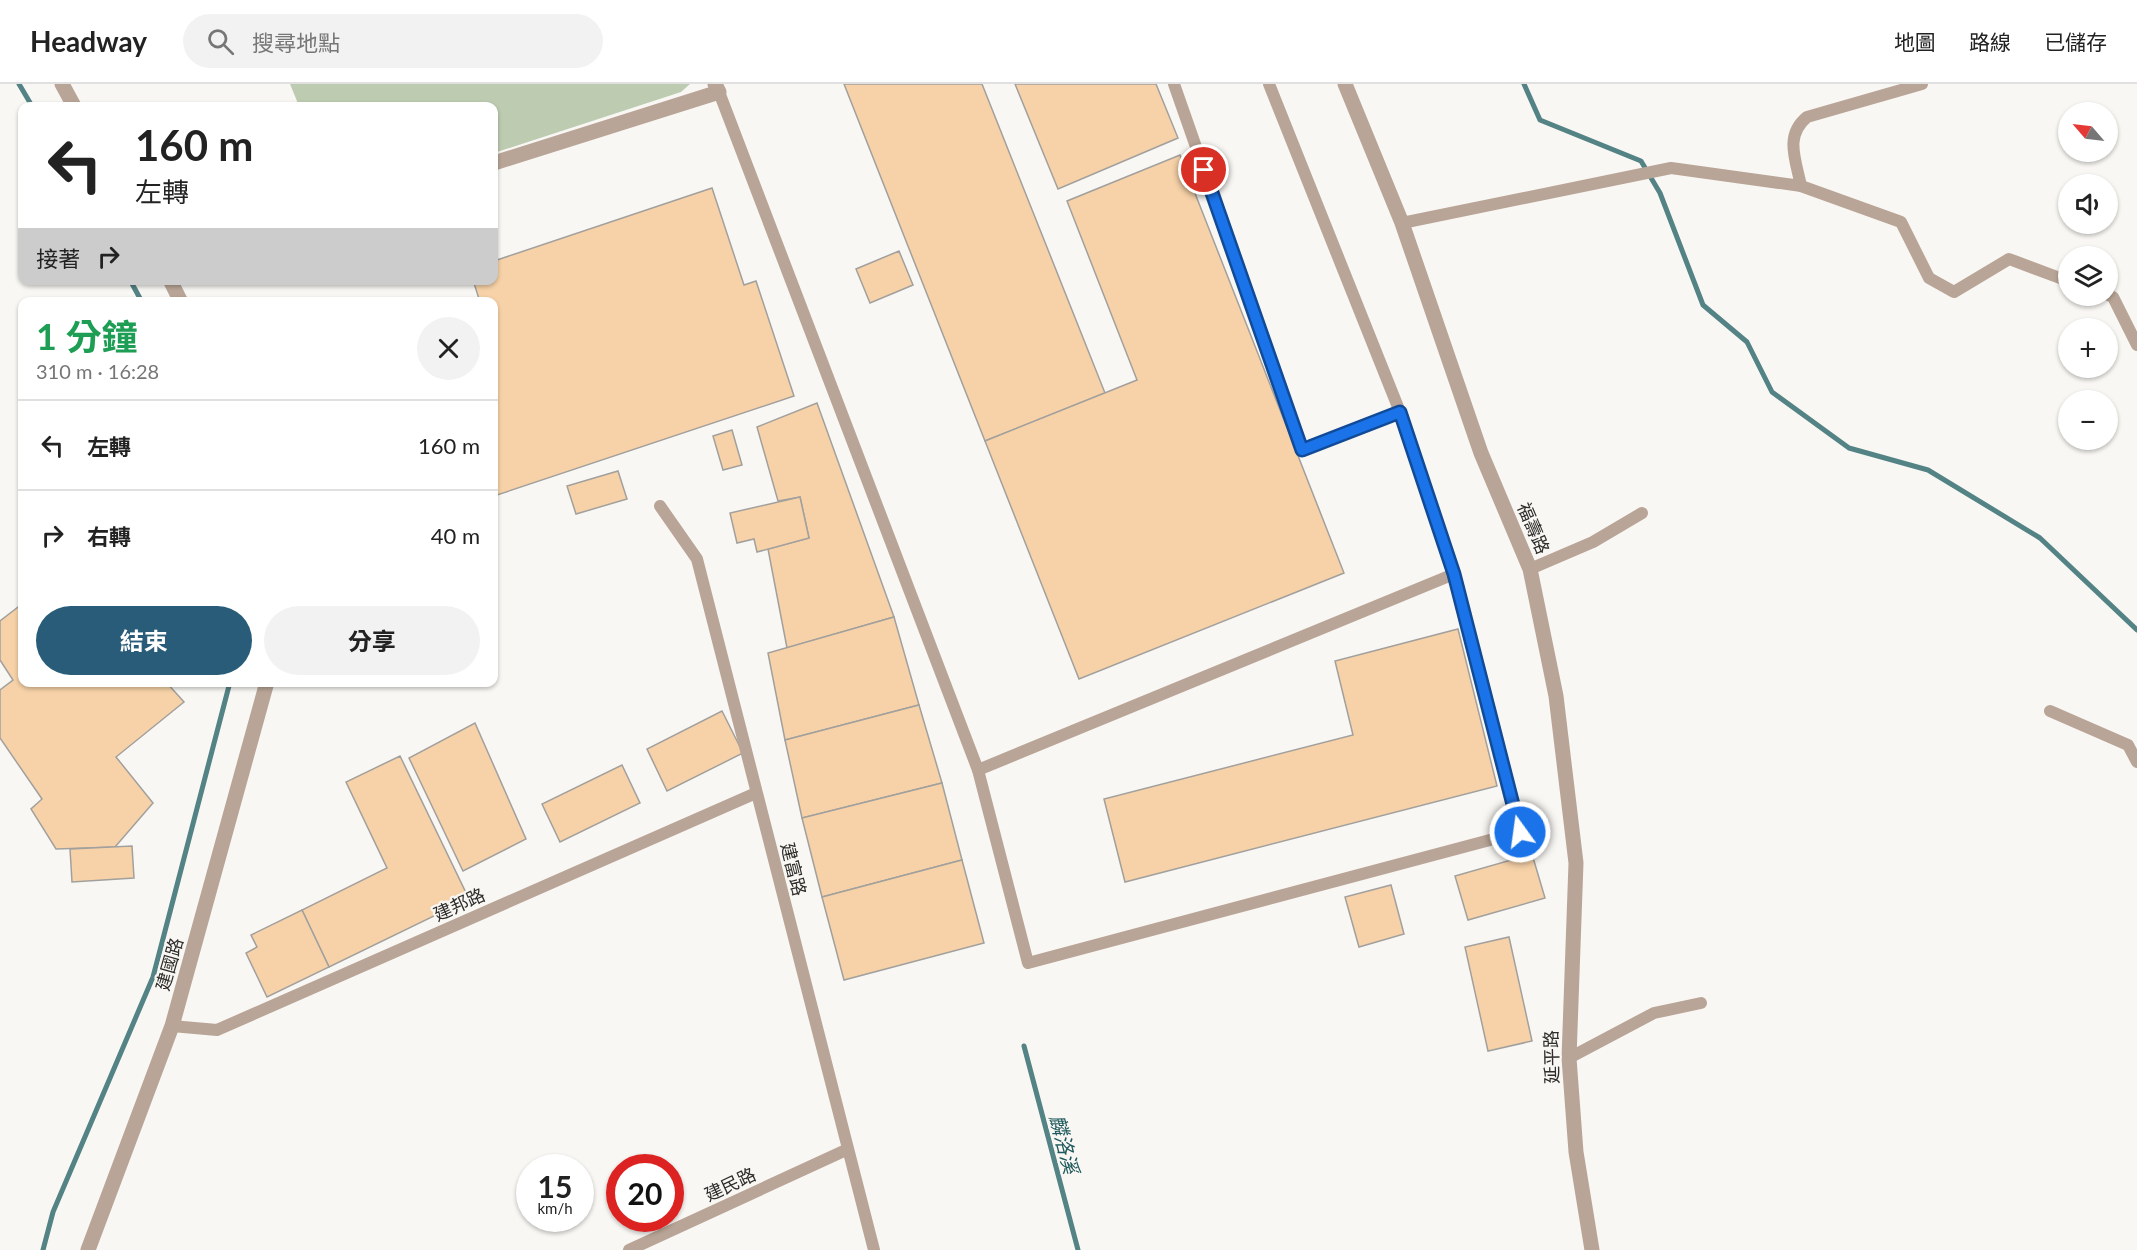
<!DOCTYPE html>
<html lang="zh-TW">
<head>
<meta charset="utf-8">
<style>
  body { margin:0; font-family:Lato,"Noto Sans TC",sans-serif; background:#f2f2f2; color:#222; height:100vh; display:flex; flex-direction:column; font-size:22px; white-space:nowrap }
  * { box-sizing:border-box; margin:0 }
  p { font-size:20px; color:#767676 }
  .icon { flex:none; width:33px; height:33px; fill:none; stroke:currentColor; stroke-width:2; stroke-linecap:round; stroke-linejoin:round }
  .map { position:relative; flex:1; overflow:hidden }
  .side { position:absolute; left:18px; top:213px; width:480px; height:390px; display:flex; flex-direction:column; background:#fff; border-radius:12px; box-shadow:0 2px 4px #0004 }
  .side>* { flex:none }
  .top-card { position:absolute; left:18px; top:18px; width:480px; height:183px; border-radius:12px; box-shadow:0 2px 4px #0004; background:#fff; color:#222; overflow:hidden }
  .needle { width:39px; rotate:298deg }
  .controls { position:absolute; left:2058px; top:18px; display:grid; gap:12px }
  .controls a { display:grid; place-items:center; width:60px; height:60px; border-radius:50%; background:#fff; box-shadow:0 2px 4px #0004; font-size:30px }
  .speed { position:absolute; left:516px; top:1070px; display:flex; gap:12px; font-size:30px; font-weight:700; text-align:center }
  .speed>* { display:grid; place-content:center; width:78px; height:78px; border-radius:50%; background:#fff; box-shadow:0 2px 4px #0004; line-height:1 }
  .speed small { font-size:15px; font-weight:400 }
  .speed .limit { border:9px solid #d22; background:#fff; color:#111 }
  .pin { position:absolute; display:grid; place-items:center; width:51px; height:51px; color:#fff; margin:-26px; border:3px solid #fff; border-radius:50%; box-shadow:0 2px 6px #0007 }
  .me { position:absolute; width:66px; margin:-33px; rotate:346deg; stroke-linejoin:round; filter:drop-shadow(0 0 4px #0008) }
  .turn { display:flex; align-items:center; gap:21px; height:126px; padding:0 18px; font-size:27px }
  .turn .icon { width:78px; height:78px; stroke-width:2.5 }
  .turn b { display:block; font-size:42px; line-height:51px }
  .then { display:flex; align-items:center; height:57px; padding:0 18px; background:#0003; gap:12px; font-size:22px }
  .round { display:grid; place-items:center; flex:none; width:63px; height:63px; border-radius:32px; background:#f2f2f2 }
  .overview { display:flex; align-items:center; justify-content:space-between; height:102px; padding:0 18px }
  h1 { font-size:36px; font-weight:700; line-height:45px; color:#1e9e55 }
  .primary-button { display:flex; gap:12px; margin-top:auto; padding:12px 18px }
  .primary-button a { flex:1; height:69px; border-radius:36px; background:#295c79; color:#fff; font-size:24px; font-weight:700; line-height:69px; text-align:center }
  .primary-button a+a { background:#f2f2f2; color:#222 }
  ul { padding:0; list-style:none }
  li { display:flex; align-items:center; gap:18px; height:90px; padding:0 18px; border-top:2px solid #e0e0e0 }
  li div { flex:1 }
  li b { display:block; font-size:22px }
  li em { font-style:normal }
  header { display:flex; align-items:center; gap:36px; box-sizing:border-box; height:84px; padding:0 30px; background:#fff; border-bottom:2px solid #e0e0e0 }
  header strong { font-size:28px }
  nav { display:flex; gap:33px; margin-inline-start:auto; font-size:21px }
  .search { width:420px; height:54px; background:#f2f2f2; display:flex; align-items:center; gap:15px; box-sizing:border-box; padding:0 21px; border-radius:33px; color:#767676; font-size:22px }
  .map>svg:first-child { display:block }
  .green { fill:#bdccb0 }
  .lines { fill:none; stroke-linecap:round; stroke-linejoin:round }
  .stream { stroke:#548385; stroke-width:5 }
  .building { fill:#f7d2a8; stroke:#a2a09d; stroke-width:1.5 }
  .service { stroke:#b9a597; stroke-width:12 }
  .minor { stroke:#b9a597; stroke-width:15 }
  .tertiary { stroke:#b9a597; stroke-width:15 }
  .route-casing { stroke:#114b97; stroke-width:15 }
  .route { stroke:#1a73e8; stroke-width:10 }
  .labels { text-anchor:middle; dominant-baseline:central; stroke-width:4.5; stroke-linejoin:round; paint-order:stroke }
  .street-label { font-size:18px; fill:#2e2d2b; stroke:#f9f7f3 }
  .water-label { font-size:20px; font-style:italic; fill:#1d585b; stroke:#f9f7f3 }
</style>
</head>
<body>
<header>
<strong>Headway</strong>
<div class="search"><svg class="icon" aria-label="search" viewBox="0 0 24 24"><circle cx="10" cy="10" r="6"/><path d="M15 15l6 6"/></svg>搜尋地點</div>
<nav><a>地圖</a><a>路線</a><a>已儲存</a></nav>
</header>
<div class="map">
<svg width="2137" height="1166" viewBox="0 0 2137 1166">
  <rect width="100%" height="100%" fill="#f9f7f3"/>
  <path class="green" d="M 290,0 L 690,0 L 681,8 L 494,69 L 494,22 L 299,22 Z"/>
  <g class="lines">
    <g class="stream">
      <path d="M 19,0 L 32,22"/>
      <path d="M 1524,0 L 1540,36 L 1641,77 L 1660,109 L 1703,221 L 1747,258 L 1772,308 L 1849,364 L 1928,386 L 2040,454 L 2137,546"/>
      <path d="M 130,196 L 142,218"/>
      <path d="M 1024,962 L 1078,1166"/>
      <path d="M 43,1166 L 53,1128 L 153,893 L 230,598"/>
    </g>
  </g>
  <g class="building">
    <path d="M 844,0 L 982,0 L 1105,309 L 985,357 Z"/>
    <path d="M 1015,0 L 1156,0 L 1178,54 L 1058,105 Z"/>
    <path d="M 1180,71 L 1344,489 L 1079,595 L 985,357 L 1137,296 L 1067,117 Z"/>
    <path d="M 712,104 L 744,201 L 756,197 L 794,312 L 494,412 L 494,218 L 480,218 L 473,196 L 494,196 L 494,177 Z"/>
    <path d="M 899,167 L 913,201 L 870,219 L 856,185 Z"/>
    <path d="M 817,319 L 894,533 L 787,564 L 768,465 L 809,454 L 800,413 L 778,417 L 757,343 Z"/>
    <path d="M 732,346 L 742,381 L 723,386 L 713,352 Z"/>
    <path d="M 618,387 L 627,415 L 576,430 L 567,402 Z"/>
    <path d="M 800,413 L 809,454 L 757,468 L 754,455 L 737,459 L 730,429 Z"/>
    <path d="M 22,520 L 22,598 L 166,598 L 184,618 L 116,673 L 153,719 L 115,763 L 56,765 L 31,725 L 42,715 L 0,654 L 0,606 L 13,596 L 0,576 L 0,537 Z"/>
    <path d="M 894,533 L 919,621 L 785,656 L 768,569 Z"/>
    <path d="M 1458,545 L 1497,702 L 1125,798 L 1104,715 L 1353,651 L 1335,577 Z"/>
    <path d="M 919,621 L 942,699 L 802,734 L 785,656 Z"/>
    <path d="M 722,627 L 743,669 L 667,707 L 647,665 Z"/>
    <path d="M 475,639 L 526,755 L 463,787 L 409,674 Z"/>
    <path d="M 400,672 L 469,815 L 329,883 L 302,826 L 387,784 L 346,698 Z"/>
    <path d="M 622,681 L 640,719 L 560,758 L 542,720 Z"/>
    <path d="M 942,699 L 962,776 L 822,813 L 802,734 Z"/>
    <path d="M 132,762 L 134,794 L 72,798 L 70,765 Z"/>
    <path d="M 1532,770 L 1545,814 L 1468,836 L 1455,792 Z"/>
    <path d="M 962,776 L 984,859 L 844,896 L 822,813 Z"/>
    <path d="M 1391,801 L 1404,850 L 1359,863 L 1345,813 Z"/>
    <path d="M 302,826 L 329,883 L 267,913 L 246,869 L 257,863 L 251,851 Z"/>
    <path d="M 1509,853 L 1532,957 L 1488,967 L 1465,863 Z"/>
  </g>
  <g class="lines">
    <g class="service">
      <path d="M 1174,0 L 1302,366 L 1400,328"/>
      <path d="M 719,8 L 978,686 L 1028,879 L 1520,748 L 1454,490 L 1400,328 L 1269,0"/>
      <path d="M 1801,102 L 1901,138 L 1929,194 L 1954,208 L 2009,175 L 2068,197"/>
      <path d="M 1402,139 L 1671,84 L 1801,102 C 1796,76 1784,52 1807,33 L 1922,0"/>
      <path d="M 2108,211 L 2113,213 L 2137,261"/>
      <path d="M 660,422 L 697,475 L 874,1166"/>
      <path d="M 1530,485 L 1593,458 L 1642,429"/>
      <path d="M 2050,627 L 2128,661 L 2137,678"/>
      <path d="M 978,686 L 1454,490"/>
      <path d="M 172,942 L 217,946 L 756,709"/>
      <path d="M 1569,974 L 1654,929 L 1701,919"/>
      <path d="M 629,1166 L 846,1066"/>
    </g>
    <g class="minor">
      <path d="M 62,0 L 74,22"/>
      <path d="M 494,79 L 719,8 L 715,0"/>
      <path d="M 170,196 L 181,218"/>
      <path d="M 88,1166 L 172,942 L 267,598"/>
    </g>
    <path class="tertiary" d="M 1345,0 L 1402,139 L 1481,369 L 1530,485 L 1556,612 L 1576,779 L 1569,974 L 1576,1068 L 1592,1166"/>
  </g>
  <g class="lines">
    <defs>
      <path id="route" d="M 1204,86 L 1302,366 L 1400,328 L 1454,490 L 1520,748"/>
    </defs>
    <use href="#route" class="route-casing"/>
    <use href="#route" class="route"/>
  </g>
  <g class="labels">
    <g class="street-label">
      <text transform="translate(1534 444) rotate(67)">福壽路</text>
      <text transform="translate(794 785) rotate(76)">建富路</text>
      <text transform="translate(459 820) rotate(-24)">建邦路</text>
      <text transform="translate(169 880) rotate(-74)">建國路</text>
      <text transform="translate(1551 973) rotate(-91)">延平路</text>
      <text transform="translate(730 1100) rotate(-25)">建民路</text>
    </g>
    <g class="water-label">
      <text transform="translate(1065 1060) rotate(75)">麟洛溪</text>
    </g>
  </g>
</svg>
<div class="controls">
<a><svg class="needle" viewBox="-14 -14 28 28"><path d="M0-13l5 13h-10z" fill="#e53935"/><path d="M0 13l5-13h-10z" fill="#767676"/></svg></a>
<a><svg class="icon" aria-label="sound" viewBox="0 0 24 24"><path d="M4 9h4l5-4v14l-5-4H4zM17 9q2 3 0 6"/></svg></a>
<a><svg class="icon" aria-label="layers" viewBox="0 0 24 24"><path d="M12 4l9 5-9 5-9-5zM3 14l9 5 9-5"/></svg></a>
<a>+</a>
<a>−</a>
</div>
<div class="speed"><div>15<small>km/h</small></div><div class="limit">20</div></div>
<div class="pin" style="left:1204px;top:86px;background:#d93025"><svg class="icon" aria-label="arrive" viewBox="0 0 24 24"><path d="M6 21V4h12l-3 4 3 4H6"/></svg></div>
<svg class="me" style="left:1520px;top:748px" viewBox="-20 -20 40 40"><circle r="17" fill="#1a73e8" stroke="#fff" stroke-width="3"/><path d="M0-11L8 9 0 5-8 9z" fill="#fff"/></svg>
<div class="top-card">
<div class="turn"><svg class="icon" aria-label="left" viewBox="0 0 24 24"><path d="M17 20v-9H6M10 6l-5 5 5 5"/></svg><div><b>160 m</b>左轉</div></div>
<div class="then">接著<svg class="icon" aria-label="right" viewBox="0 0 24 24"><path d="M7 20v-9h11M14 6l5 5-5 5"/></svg></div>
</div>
<section class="side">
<div class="overview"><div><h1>1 分鐘</h1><p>310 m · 16:28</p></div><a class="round"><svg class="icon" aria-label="close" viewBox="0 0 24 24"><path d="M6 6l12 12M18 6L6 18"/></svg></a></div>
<ul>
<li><svg class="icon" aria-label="left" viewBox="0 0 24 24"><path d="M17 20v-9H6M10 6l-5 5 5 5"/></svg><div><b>左轉</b></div><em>160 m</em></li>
<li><svg class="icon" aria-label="right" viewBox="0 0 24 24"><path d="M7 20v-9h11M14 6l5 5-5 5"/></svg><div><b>右轉</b></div><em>40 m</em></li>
</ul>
<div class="primary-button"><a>結束</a><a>分享</a></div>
</section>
</div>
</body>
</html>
